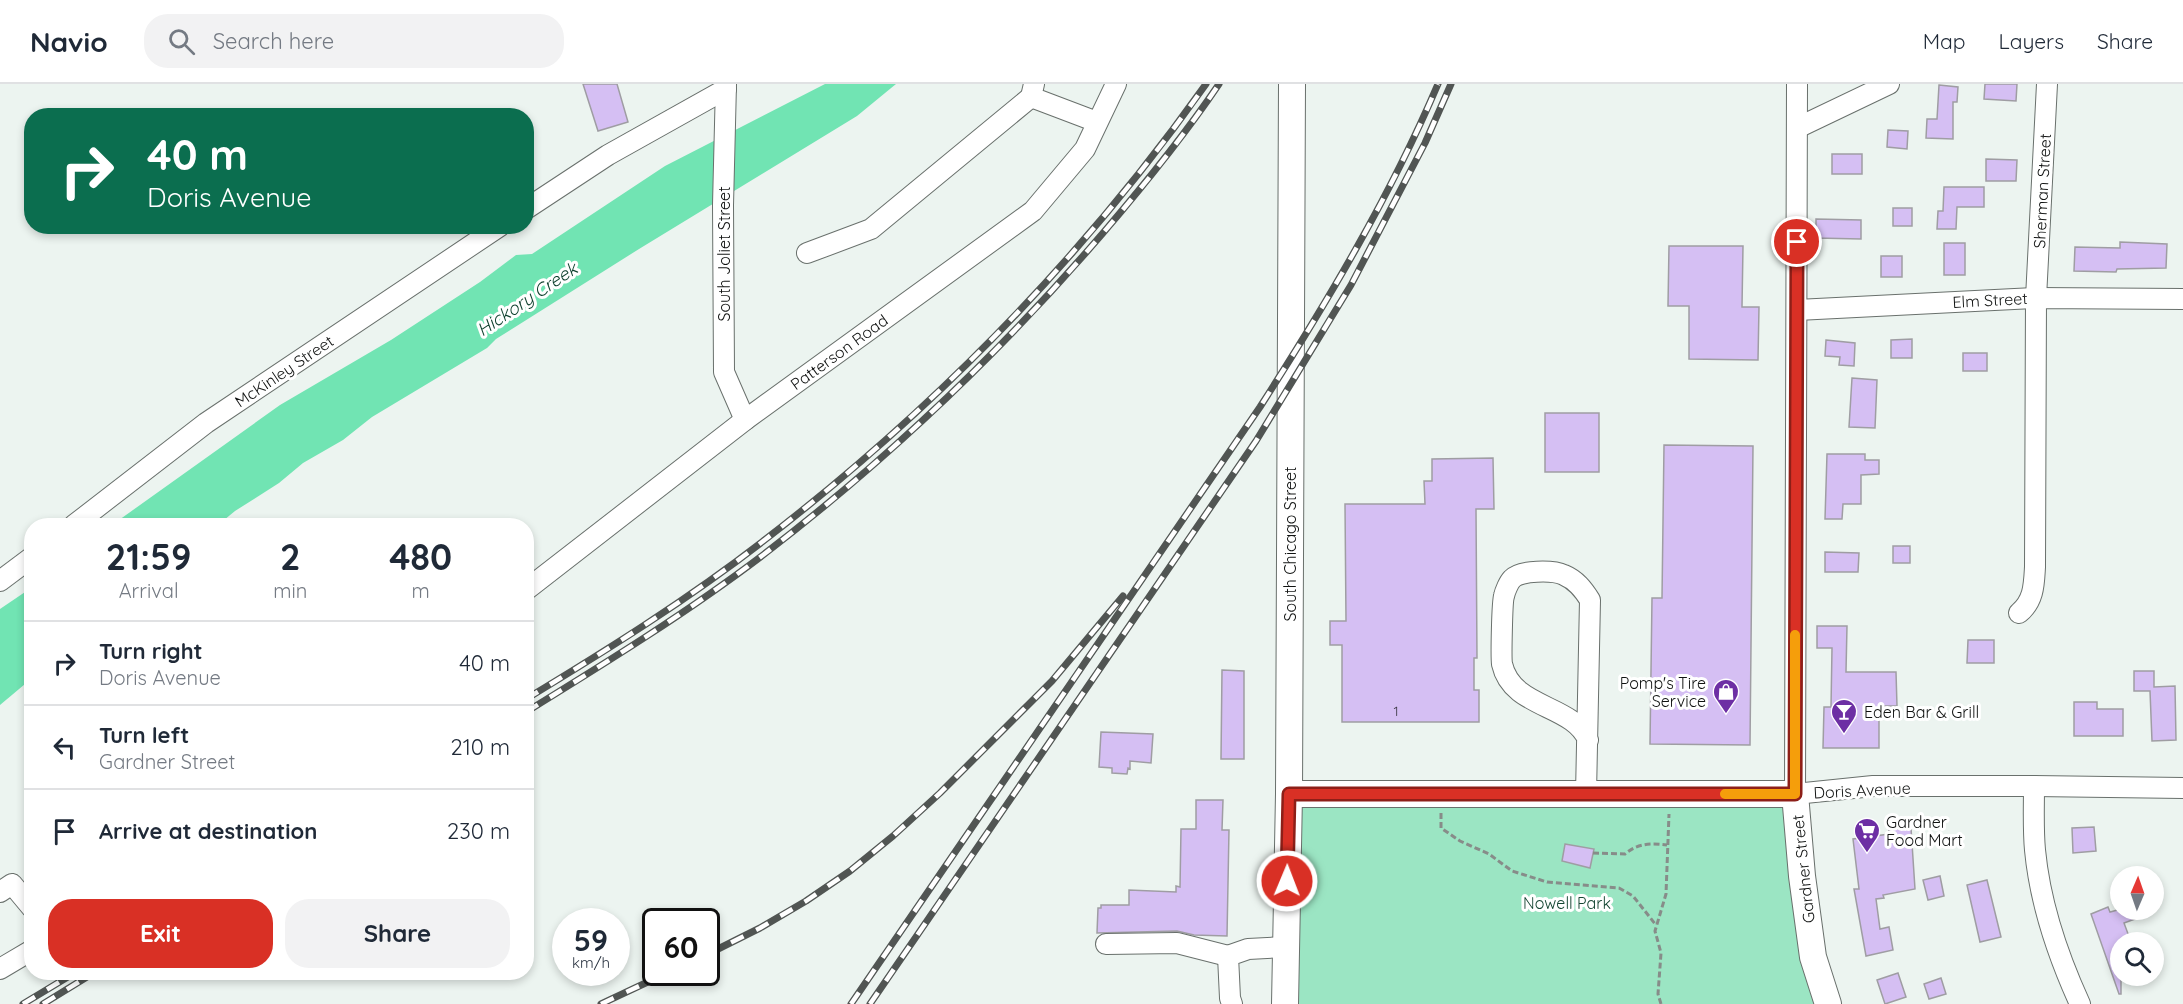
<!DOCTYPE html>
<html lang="en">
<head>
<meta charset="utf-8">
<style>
  body { margin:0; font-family:Quicksand,sans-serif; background:#f2f2f3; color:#1f2937; height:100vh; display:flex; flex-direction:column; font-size:22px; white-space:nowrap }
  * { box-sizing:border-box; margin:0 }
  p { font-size:20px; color:#747a83 }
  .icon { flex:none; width:33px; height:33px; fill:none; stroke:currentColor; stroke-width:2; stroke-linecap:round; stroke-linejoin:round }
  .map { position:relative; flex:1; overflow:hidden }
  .panel { position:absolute; left:24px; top:434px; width:510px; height:462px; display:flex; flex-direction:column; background:#fff; border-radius:24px; box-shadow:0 3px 9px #0003 }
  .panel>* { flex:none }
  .top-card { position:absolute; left:24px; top:24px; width:510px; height:126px; border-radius:24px; box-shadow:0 3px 9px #0003; background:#0b6e4f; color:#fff; overflow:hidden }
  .needle { width:39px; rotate:2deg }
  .fabs { position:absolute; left:2110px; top:782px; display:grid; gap:12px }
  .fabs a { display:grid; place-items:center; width:54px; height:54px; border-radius:50%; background:#fff; box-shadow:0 3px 9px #0003; font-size:30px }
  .speed { position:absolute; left:552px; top:824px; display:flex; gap:12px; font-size:30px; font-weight:700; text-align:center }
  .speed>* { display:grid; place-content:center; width:78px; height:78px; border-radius:50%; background:#fff; box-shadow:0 3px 9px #0003; line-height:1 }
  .speed small { font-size:15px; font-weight:400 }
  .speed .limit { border:3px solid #111; border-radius:9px; background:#fff; color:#111 }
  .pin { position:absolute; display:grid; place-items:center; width:51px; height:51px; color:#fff; margin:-26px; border:3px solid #fff; border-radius:50%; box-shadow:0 2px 6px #0007 }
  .me { position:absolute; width:66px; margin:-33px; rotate:1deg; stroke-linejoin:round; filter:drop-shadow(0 0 4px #0008) }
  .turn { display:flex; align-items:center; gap:21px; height:126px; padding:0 24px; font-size:27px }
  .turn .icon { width:78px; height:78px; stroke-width:2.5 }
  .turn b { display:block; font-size:42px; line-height:51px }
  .eta { display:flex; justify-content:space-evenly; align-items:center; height:102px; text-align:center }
  .eta b { font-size:36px; font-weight:700; line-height:42px }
  .cta { display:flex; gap:12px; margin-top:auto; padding:12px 24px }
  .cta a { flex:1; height:69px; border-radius:24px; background:#d93025; color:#fff; font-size:24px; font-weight:700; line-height:69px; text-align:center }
  .cta a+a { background:#f2f2f3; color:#1f2937 }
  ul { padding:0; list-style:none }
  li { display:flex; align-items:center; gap:18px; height:84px; padding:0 24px; border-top:2px solid #e0e1e3 }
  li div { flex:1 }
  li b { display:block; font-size:22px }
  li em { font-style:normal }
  header { display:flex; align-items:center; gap:36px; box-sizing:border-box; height:84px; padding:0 30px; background:#fff; border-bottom:2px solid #e0e1e3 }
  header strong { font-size:28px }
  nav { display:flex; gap:33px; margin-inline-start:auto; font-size:21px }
  .search { width:420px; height:54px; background:#f2f2f3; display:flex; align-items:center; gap:15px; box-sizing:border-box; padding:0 21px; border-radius:24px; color:#747a83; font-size:22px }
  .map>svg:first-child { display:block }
  .green { fill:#9be5c3 }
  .water { fill:#71e4b3 }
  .building { fill:#d5bff3; stroke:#9f9da3; stroke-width:1.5 }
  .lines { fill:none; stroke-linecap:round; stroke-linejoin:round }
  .minor-casing { stroke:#69706c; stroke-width:22 }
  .major-casing { stroke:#69706c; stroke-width:28 }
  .path { stroke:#878c89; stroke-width:3; stroke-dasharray:6 3; stroke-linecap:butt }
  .minor { stroke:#fff; stroke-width:20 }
  .major { stroke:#fff; stroke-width:26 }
  .rail-casing { stroke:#515553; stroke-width:7 }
  .rail { stroke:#fff; stroke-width:4.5; stroke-dasharray:14; stroke-linecap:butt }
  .route-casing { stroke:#8d1f18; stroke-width:15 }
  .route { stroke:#d93025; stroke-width:10 }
  .slow { stroke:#f59e0b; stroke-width:10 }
  .labels { text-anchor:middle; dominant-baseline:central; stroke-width:6; stroke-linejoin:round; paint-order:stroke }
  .number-label { font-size:14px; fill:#413d4a }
  .street-label { font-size:16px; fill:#101211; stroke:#fff }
  .poi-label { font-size:16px; fill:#101211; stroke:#fff; text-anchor:start }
  .park-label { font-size:16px; fill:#154633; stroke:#fff }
  .water-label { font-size:18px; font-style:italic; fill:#0c3f2c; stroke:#fff }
</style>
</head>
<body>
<header>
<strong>Navio</strong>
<div class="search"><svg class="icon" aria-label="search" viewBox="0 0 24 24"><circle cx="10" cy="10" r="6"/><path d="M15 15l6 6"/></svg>Search here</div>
<nav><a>Map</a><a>Layers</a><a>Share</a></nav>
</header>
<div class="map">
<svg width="2183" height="920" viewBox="0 0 2183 920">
  <rect width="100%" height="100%" fill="#ecf4f0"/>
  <path class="green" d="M 1297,718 L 1804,718 L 1823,877 L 1840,920 L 1294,920 Z"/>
  <g class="water">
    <path d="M 825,0 L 896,0 L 857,32 L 639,165 L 496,255 L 487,264 L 372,333 L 343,356 L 303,379 L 279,399 L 235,427 L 218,441 L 112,441 L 280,321 L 391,256 L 480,198 L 516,171 L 532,170 L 665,82 Z"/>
    <path d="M 31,504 L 31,595 L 0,621 L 0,525 Z"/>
  </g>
  <g class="building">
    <path d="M 583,0 L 617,0 L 628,38 L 598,47 Z"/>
    <path d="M 1985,0 L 2017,0 L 2016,17 L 1984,15 Z"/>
    <path d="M 1939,1 L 1958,3 L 1957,18 L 1953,18 L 1953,55 L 1926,54 L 1927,35 L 1937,35 Z"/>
    <path d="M 1888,46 L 1908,47 L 1907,65 L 1887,63 Z"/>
    <rect x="1832" y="70" width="30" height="20"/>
    <path d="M 1986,75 L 2017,76 L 2016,97 L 1986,97 Z"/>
    <path d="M 1944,103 L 1984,103 L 1984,123 L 1957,123 L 1956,145 L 1937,145 L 1938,127 L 1943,127 Z"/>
    <rect x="1893" y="124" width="19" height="18"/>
    <path d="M 1816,135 L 1861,136 L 1861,155 L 1816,154 Z"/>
    <path d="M 2120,158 L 2167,160 L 2166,184 L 2117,185 L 2116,188 L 2074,187 L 2075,163 L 2120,164 Z"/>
    <rect x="1944" y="159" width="21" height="32"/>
    <path d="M 1669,162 L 1743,162 L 1742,223 L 1759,223 L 1758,276 L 1689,275 L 1689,222 L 1668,222 Z"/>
    <rect x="1881" y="172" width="21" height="21"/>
    <path d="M 1912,255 L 1912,274 L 1891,274 L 1891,256 Z"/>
    <path d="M 1826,256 L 1855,259 L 1854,282 L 1839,281 L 1840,273 L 1825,272 Z"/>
    <rect x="1963" y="269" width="24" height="18"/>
    <path d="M 1852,294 L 1877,296 L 1875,344 L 1849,343 Z"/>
    <rect x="1545" y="329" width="54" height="59"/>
    <path d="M 1664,361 L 1753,362 L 1750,661 L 1650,660 L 1652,514 L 1662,514 Z"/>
    <path d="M 1827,370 L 1865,370 L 1865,376 L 1879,376 L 1879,390 L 1861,391 L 1861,420 L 1843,420 L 1842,435 L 1825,435 Z"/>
    <path d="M 1493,374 L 1494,425 L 1476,425 L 1477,574 L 1474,574 L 1474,606 L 1479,606 L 1479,638 L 1342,638 L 1342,561 L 1330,561 L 1330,537 L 1346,537 L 1345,420 L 1425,420 L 1424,397 L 1432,397 L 1432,375 Z"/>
    <rect x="1893" y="462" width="17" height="17"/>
    <path d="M 1825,468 L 1859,469 L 1858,488 L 1825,488 Z"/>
    <path d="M 1817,542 L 1847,542 L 1846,588 L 1896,588 L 1897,622 L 1879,622 L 1879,664 L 1823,664 L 1824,623 L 1831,623 L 1832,564 L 1817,564 Z"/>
    <path d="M 1968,556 L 1994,556 L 1994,579 L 1967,579 Z"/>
    <path d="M 1222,586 L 1244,587 L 1244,675 L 1221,675 Z"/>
    <path d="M 2134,587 L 2154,587 L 2154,603 L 2175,602 L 2176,656 L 2152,657 L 2150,607 L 2134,607 Z"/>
    <path d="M 2074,618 L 2097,618 L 2097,625 L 2123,625 L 2123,652 L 2074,652 Z"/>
    <path d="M 1101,648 L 1153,650 L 1151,679 L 1130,677 L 1130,685 L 1128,684 L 1127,690 L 1112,689 L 1112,684 L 1099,683 Z"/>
    <path d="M 1196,716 L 1223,716 L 1222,746 L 1229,746 L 1227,852 L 1194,851 L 1177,847 L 1097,849 L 1098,824 L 1101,824 L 1101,821 L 1129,821 L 1129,806 L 1176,808 L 1176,802 L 1180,803 L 1181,745 L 1196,745 Z"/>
    <path d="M 2094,743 L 2096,767 L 2073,769 L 2072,744 Z"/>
    <path d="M 1911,744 L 1915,805 L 1883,811 L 1884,814 L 1876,815 L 1880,845 L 1889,843 L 1893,866 L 1866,872 L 1854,805 L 1859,805 L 1853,755 L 1889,750 L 1889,745 Z"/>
    <path d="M 1565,760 L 1594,765 L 1590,784 L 1562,777 Z"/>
    <path d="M 1940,792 L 1944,812 L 1928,816 L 1923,796 Z"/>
    <path d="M 1987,796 L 2001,853 L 1980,858 L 1967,801 Z"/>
    <path d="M 2108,823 L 2110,828 L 2121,825 L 2132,825 L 2135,835 L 2124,839 L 2131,858 L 2121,858 L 2121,910 L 2119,910 L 2091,830 Z"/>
    <path d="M 1898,889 L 1906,913 L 1885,920 L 1877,896 Z"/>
    <path d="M 1941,894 L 1946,910 L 1929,915 L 1924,900 Z"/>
  </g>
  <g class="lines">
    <defs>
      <g id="minor">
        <path d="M 726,0 L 723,121 L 724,288 L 745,336"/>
        <path d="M 1034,0 L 1031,13 L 1097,38"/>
        <path d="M 1797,0 L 1795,710 L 1873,702 L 2034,702 L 2183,704"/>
        <path d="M 1797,44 L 1889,0"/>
        <path d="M 526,125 L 608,71 L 726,5"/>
        <path d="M 807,169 L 871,145 L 1031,13"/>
        <path d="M 1797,226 L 2036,214 L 2183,215"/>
        <path d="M 74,441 L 206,339 L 500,142"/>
        <path d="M 0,497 L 32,473"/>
        <path d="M 526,506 L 745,336 L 1033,127 L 1085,65 L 1116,0"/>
        <path d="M 2019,529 C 2034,517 2034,500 2035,483 L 2036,214 L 2047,0"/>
        <path d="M 2034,702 C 2034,723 2033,745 2035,766 C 2040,819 2058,872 2080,920"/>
        <path d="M 1586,710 L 1590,516 C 1583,505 1576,496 1564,491 C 1553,486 1520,486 1512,495 C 1509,498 1505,507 1504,512 C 1502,518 1501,574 1502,580 C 1512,625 1573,620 1588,656"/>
        <path d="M 0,808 L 12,800 L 32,824"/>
        <path d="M 1106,860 L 1177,859 L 1228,872"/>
        <path d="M 0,885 L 32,866"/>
        <path d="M 1232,920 L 1230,914 L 1228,872 L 1248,865 L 1286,863"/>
      </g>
      <g id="major">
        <path d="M 1289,710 L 1795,710 L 1802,792 L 1813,873 L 1828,920"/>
        <path d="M 1285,920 L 1289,710 L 1292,0"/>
      </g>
    </defs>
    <use href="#minor" class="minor-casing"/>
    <use href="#major" class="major-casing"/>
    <g class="path">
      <path d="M 1441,729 L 1441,744 L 1460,757 L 1489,770 L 1512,787 L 1547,798 L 1619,804 L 1633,812 L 1656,841"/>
      <path d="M 1593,769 L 1625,770 C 1638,759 1651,759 1667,761"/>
      <path d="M 1661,920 L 1658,910 L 1661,869 L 1655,847 L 1666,810 L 1669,730"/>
    </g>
    <use href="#minor" class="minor"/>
    <use href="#major" class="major"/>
    <defs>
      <g id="rail">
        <path d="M 526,615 C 607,566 687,516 762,458 C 931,328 1082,175 1206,0"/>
        <path d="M 526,628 C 607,578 688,528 763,471 C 888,375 1001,268 1103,149 C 1144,101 1184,52 1219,0"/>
        <path d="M 706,871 L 760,844 L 806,817 L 850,787 L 893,752 L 940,709 L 1052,597 L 1123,512"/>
        <path d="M 23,920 L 76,888"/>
        <path d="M 43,920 L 95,888"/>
        <path d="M 601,920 L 669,888"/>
        <path d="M 851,920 L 1260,323 C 1326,220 1390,113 1438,0"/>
        <path d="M 870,920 L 1256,357 L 1351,201 L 1425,59 L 1451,0"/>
      </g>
    </defs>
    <use href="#rail" class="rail-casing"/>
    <use href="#rail" class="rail"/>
  </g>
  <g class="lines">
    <defs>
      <path id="route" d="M 1287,797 L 1289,710 L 1795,710 L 1797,158"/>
    </defs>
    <use href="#route" class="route-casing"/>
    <use href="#route" class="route"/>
    <path class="slow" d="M 1725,710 L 1795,710 L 1795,551"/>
  </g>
  <defs>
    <symbol id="shop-pin" viewBox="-11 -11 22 30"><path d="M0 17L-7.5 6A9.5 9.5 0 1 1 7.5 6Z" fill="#6d2fa4" stroke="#fff"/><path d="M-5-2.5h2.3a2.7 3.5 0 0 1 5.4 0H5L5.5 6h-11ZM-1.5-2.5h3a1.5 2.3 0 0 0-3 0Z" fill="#fff"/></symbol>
    <symbol id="bar-pin" viewBox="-11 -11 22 30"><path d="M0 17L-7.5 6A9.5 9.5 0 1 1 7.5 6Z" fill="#6d2fa4" stroke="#fff"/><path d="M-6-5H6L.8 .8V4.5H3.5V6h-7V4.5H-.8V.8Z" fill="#fff"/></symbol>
    <symbol id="supermarket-pin" viewBox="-11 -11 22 30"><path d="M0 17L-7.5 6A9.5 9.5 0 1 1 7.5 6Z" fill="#6d2fa4" stroke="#fff"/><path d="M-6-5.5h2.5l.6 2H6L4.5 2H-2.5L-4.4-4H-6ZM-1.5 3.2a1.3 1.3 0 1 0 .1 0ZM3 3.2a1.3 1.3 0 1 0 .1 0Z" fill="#fff"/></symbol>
  </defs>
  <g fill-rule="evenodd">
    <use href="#shop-pin" x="1711" y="593" width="30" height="40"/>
    <use href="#bar-pin" x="1829" y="613" width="30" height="40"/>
    <use href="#supermarket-pin" x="1852" y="732" width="30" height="40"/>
  </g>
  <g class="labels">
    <g class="number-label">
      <text x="1396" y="627">1</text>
    </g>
    <g class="street-label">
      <text transform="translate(2042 107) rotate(-87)">Sherman Street</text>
      <text transform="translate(724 170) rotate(-90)">South Joliet Street</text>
      <text transform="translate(1990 216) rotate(-3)">Elm Street</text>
      <text transform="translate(839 268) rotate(-36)">Patterson Road</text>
      <text transform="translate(284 287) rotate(-34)">McKinley Street</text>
      <text transform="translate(1290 460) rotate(-90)">South Chicago Street</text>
      <text transform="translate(1862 706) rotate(-3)">Doris Avenue</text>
      <text transform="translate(1803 785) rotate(-96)">Gardner Street</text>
    </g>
    <g class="poi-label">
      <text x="1706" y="599" text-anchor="end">Pomp's Tire<tspan x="1706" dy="18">Service</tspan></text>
      <text x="1864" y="628">Eden Bar &amp; Grill</text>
      <text x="1886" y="738">Gardner<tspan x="1886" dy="18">Food Mart</tspan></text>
    </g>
    <g class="park-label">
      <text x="1567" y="819">Nowell Park</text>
    </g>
    <g class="water-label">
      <text transform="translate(527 215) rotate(-34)">Hickory Creek</text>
    </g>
  </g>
</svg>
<div class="fabs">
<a><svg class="needle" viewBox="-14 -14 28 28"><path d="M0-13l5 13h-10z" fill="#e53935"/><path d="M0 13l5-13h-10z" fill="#747a83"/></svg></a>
<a><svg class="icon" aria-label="search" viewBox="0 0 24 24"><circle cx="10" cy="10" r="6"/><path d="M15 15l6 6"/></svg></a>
</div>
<div class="speed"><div>59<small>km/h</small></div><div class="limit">60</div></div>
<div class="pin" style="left:1797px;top:158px;background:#d93025"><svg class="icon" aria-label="arrive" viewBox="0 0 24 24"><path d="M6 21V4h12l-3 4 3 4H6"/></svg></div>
<svg class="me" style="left:1287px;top:797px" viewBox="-20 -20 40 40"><circle r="17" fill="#d93025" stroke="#fff" stroke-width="3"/><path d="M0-11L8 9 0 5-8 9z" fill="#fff"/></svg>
<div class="top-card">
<div class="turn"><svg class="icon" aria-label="right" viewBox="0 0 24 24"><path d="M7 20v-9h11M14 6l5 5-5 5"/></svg><div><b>40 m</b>Doris Avenue</div></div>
</div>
<section class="panel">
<div class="eta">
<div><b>21:59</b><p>Arrival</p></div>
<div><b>2</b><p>min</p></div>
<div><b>480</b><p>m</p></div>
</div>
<ul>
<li><svg class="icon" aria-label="right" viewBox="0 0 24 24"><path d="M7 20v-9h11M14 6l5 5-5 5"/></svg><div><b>Turn right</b><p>Doris Avenue</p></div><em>40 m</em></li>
<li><svg class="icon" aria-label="left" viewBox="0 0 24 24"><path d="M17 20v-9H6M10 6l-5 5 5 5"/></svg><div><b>Turn left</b><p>Gardner Street</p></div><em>210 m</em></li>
<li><svg class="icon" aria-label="arrive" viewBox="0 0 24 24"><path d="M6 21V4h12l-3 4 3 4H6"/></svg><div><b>Arrive at destination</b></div><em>230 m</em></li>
</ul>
<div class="cta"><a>Exit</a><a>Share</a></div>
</section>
</div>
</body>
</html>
